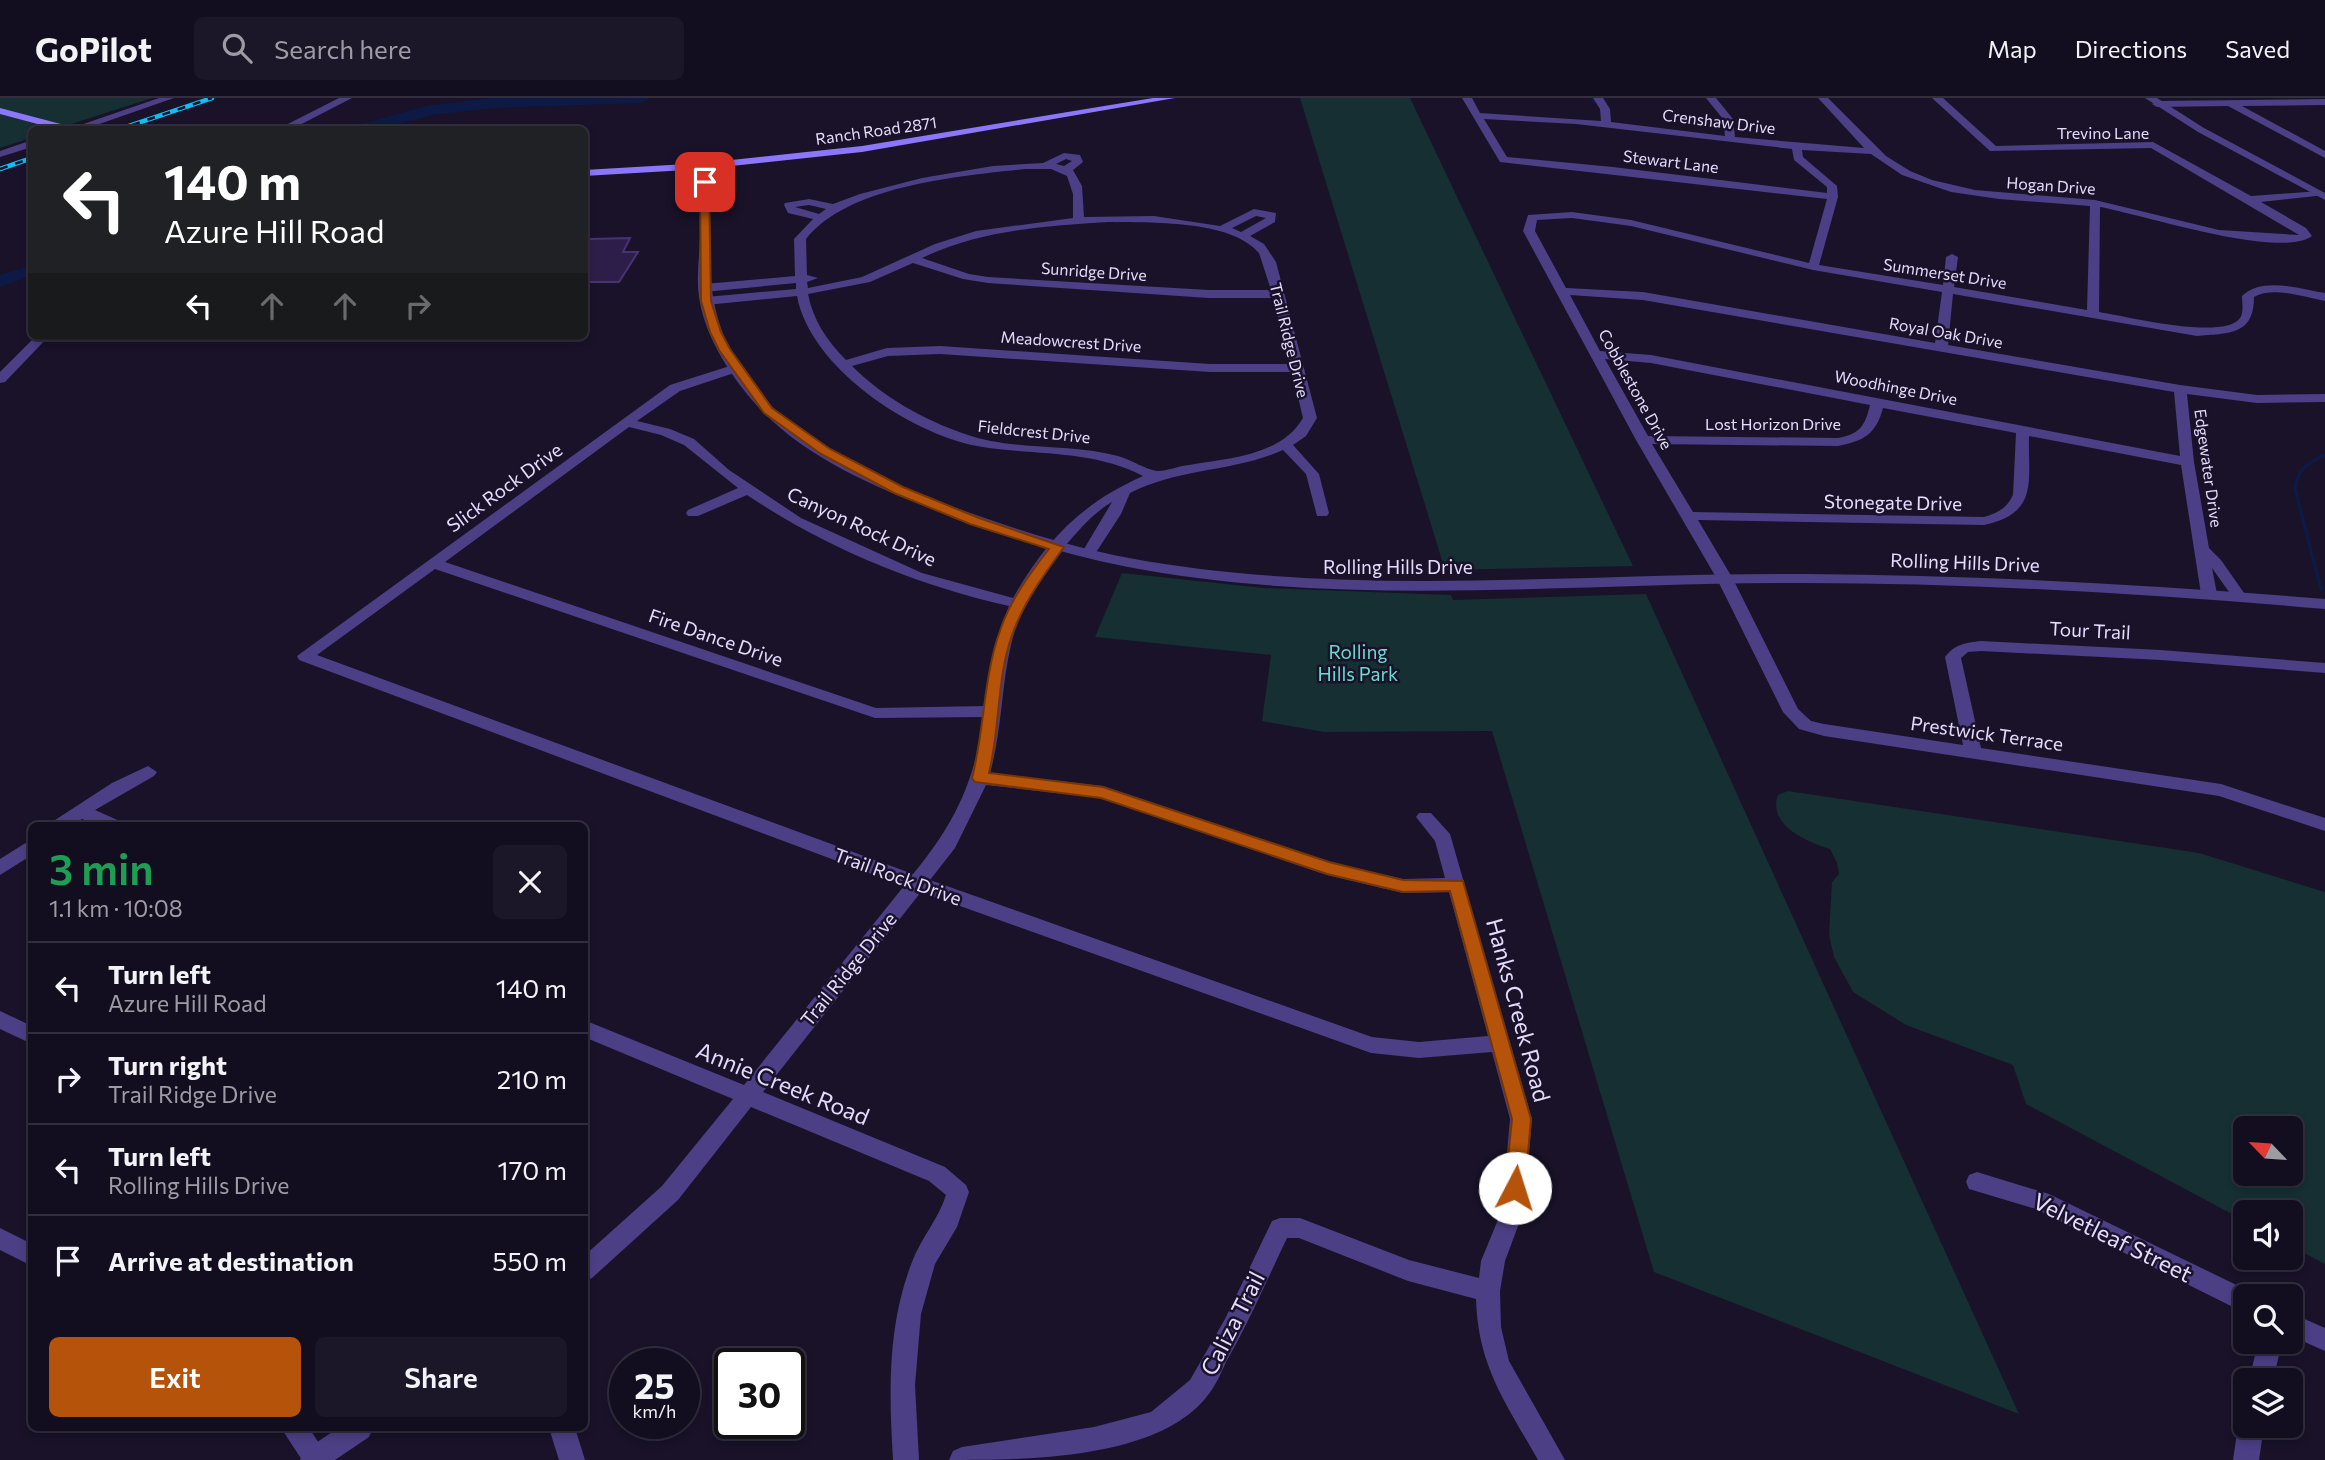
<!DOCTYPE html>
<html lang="en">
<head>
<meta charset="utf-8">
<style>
  body { margin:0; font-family:Commissioner,sans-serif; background:#1c1728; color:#f1f3f6; height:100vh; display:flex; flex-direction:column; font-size:26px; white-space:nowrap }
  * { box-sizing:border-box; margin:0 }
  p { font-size:23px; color:#9d9ca4 }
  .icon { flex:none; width:38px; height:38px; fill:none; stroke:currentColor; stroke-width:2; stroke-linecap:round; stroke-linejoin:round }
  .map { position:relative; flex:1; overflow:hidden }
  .side { position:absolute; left:28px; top:724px; width:560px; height:609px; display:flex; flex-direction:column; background:#130e1f; border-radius:10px; box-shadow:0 4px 10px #0003,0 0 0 2px #322e3d }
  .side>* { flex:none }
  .hud { position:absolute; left:28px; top:28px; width:560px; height:214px; border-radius:10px; box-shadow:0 4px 10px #0003,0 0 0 2px #322e3d; background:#202124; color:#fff; overflow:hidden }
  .needle { width:46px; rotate:295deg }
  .fabs { position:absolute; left:2233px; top:1018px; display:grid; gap:14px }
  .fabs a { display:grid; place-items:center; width:70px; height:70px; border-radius:10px; background:#130e1f; box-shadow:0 4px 10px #0003,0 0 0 2px #322e3d; font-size:35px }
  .speed { position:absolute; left:609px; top:1250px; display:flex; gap:14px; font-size:35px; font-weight:700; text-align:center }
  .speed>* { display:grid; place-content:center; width:91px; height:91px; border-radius:50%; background:#130e1f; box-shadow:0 4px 10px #0003,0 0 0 2px #322e3d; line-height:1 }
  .speed small { font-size:18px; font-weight:400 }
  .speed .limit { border:4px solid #111; border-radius:10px; background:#fff; color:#111 }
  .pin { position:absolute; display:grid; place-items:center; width:60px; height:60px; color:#fff; margin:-30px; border-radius:14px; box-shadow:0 4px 10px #0006 }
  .me { position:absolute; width:77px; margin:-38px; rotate:5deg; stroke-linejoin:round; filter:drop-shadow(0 0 5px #0008) }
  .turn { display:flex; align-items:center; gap:24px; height:147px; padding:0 21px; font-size:32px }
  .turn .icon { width:91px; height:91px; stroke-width:2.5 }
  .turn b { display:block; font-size:49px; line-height:60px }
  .lanes { display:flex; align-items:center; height:66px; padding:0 21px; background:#0003; justify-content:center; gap:35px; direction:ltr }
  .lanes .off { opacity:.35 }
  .round { display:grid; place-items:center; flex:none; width:74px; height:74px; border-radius:10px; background:#1c1728 }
  .headline { display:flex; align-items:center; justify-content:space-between; height:119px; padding:0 21px }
  h1 { font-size:42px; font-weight:600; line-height:52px; color:#1e9e55 }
  .cta { display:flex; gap:14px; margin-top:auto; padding:14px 21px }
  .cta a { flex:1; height:80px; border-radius:10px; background:#b45309; color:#fff; font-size:28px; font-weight:600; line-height:80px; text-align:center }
  .cta a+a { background:#1c1728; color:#f1f3f6 }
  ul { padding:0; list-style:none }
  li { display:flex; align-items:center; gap:21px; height:91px; padding:0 21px; border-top:2px solid #322e3d }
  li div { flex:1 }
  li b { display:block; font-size:26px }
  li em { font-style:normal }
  header { display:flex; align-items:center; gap:42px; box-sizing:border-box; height:98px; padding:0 35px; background:#130e1f; border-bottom:2px solid #322e3d }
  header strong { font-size:33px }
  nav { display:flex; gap:38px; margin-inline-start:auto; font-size:24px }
  .search { width:490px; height:63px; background:#1c1728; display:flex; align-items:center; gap:18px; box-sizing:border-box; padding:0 24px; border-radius:10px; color:#9d9ca4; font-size:26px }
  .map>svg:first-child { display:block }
  .green { fill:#152f32; fill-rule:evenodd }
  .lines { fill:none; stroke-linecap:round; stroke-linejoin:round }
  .stream-far1 { stroke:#0d1a46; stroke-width:2.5 }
  .stream { stroke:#0d1a46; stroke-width:3.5 }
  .river { fill:#0d1a46; fill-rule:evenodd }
  .building { fill:#2d1e49; stroke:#483274; stroke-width:2 }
  .minor { fill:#4c3f85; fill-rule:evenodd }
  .tertiary { fill:#4c3f85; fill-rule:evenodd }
  .secondary { fill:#8c76f9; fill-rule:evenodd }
  .rail-casing { stroke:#10bdf4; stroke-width:4.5 }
  .rail { stroke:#191229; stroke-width:2.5; stroke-dasharray:8; stroke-linecap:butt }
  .route { fill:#b45309; stroke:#753606; stroke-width:2 }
  .labels { text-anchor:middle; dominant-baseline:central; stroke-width:5; stroke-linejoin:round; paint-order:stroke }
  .far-street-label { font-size:16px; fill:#e4dbfd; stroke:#191229 }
  .street-label { font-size:19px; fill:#e4dbfd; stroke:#191229 }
  .park-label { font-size:19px; fill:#69dbcf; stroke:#191229 }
  .near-street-label { font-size:23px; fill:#e4dbfd; stroke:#191229 }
</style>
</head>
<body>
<header>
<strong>GoPilot</strong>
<div class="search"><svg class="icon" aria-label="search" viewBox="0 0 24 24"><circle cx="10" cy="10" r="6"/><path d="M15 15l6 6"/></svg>Search here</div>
<nav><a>Map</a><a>Directions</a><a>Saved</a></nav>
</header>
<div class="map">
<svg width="2325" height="1362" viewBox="0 0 2325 1362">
  <rect width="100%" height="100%" fill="#191229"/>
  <g class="green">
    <path d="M 0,0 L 152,0 L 56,31 L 32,32 L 31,40 L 0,50 Z"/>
    <path d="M 1300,0 L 1410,0 L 1633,468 L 1445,472 Z"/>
    <path d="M 1122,475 L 1264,490 L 1451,497 L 1453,502 L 1646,496 L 2019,1316 L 1654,1174 L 1492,633 L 1324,634 L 1262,623 L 1271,557 L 1095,539 Z"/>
    <path d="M 1788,693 L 2199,755 L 2325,794 L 2325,1166 L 2291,1148 L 2291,1115 L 2245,1115 L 2245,1123 L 2026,1006 L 2013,967 L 1906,927 L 1853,894 L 1834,859 L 1829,837 L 1832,784 L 1839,776 L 1837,765 L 1830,751 C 1807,744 1767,727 1778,697 ZM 2245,1031 L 2291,1031 L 2291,1076 L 2245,1076 Z"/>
  </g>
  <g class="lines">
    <path class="stream-far1" d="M 1592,0 L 1594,5"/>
    <path class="stream" d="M 2321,491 L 2295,391 C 2297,372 2308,364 2325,357"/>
    <g class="river">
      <path d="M 493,0 L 649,0 L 641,5 L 493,10 L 432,17 L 376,32 L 348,32 L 350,29 L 431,7 Z"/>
      <path d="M 32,167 L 32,178 L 0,189 L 0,177 Z"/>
    </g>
  </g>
  <path class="building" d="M 630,140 L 623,154 L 638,154 L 619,184 L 584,184 L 584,143 L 589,141 Z"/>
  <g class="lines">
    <g class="minor">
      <path d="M 339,0 L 352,0 L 290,32 L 276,32 Z"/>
      <path d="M 1462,0 L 1472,0 L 1480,15 L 1601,23 L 1600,11 L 1593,0 L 1603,0 L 1610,11 L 1611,24 L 1725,38 L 1723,21 L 1706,0 L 1716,0 L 1733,21 L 1735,39 L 1864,50 L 1818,0 L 1828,0 L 1886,58 L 1910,73 L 1932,82 L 1975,92 L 2095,102 L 2219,132 L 2299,137 L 2151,50 L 1990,53 L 1932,0 L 1943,0 L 1996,48 L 2153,44 L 2251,98 L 2320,93 L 2320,97 L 2316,98 L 2261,104 L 2306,130 L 2312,138 C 2280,162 2141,116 2100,109 L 2099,214 C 2125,218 2224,243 2240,220 C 2244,214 2242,205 2242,198 C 2262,178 2301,191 2325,195 L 2325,203 C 2304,199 2273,188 2254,199 C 2254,238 2228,235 2197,238 L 1953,196 L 1948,247 L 2180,287 L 2257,297 L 2325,296 L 2325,304 L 2257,305 L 2187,296 L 2194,364 L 2209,450 L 2221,462 L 2244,495 L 2247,498 L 2244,501 L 2234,501 L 2212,470 L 2217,496 L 2209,501 L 2201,496 L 2181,367 L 2029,338 C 2028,384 2039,415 1984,427 L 1698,422 L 1733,481 L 1798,611 L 1811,623 L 1824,626 L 1963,647 L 1945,559 C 1955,546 1965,545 1981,543 L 2161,552 L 2325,565 L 2325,575 L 2161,562 L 1981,553 L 1968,554 L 1961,560 L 1981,650 L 2221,686 L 2325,720 L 2325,733 L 2219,698 L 1824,638 L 1799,631 L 1783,614 L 1717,481 L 1636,342 L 1523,133 L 1528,117 L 1572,114 L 1631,122 L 1809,165 L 1827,101 L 1500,64 ZM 1484,21 L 1576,26 L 1792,51 L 1794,62 L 1827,89 L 1827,95 L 1613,69 L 1507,59 ZM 1802,52 L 1871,56 L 1902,77 L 1951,94 L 1999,101 L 2090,108 L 2087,212 L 1954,189 L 1958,159 L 1952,156 L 1946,159 L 1943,187 L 1819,167 L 1838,99 L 1837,88 L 1803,59 ZM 1572,120 L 1631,128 L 1813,172 L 1942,194 L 1935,245 L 1643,194 L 1566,190 L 1535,133 L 1537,122 ZM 1570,197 L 1643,202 L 2174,294 L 2180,358 L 1651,257 L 1600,253 ZM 1605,261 L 1651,265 L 1870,307 C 1865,328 1860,336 1838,340 L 1648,338 ZM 1883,310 L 2016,335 L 2013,397 C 2007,410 1998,415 1984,419 L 1693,414 L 1652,346 L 1838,348 C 1864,343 1876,336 1883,310 Z"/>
      <path d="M 2325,1 L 2325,7 L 2242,8 L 2325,53 L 2325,60 L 2228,8 L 2157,9 L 2152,6 L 2157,3 Z"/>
      <path d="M 1064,55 L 1080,57 L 1083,64 L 1073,72 L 1082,88 L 1084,119 L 1154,118 L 1220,128 L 1254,111 L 1276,115 L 1275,124 L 1250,138 L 1264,146 L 1276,164 L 1317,320 L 1306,338 L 1293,347 L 1319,376 L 1329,415 L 1327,418 L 1317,418 L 1306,376 L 1283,352 C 1233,374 1178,370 1130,395 L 1121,416 L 1093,459 L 1083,459 L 1081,456 L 1112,404 C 1093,415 1079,432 1065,448 C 1039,477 1020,509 1011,547 C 1001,589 1002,633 990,675 L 1103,688 L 1329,764 L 1403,781 L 1445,780 L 1435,743 L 1416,719 L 1419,715 L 1431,715 L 1450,736 L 1532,1021 L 1524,1112 L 1505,1163 L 1500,1193 L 1501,1229 L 1509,1263 L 1565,1362 L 1538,1362 C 1506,1305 1478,1269 1476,1201 L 1408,1183 L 1299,1140 L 1287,1140 C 1267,1182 1249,1224 1226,1264 C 1221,1275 1216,1287 1208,1297 C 1159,1362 1025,1362 949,1362 L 953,1353 L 962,1349 L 1094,1329 L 1151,1314 L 1190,1282 L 1225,1221 L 1272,1123 L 1280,1120 L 1300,1120 L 1409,1162 L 1479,1180 L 1481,1163 L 1502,1112 L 1510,1021 L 1492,954 L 1419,960 L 1371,955 L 921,794 L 763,994 L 945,1069 L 966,1087 L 969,1094 L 957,1129 L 935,1166 L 921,1216 L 915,1287 L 919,1362 L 893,1362 C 889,1295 887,1228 912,1164 C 921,1140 938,1122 946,1097 L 929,1083 L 751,1009 L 678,1102 L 592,1180 L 584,1183 L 584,1158 L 662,1088 L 733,1001 L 584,939 L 584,922 L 744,987 L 904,788 L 299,562 L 297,558 L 670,287 L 736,266 L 740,267 L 740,273 L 680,293 L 637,323 L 670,331 L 694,341 L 729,372 L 801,420 L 922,475 L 1013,500 C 1046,442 1082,405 1143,378 C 1091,351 1033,358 977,348 C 909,335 810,269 797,198 L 706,207 L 700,203 L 706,199 L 796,191 L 796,185 L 704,194 L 698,190 L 704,186 L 795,178 L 794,141 L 813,121 L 788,115 L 784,107 L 785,105 L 809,101 L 833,106 L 860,96 L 922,80 L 993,68 L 1043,65 ZM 1066,61 L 1072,63 L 1064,68 L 1056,66 ZM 1025,71 L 1051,71 L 1067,78 L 1073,96 L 1073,120 L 976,133 L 935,146 L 862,179 L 808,190 L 807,184 L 818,180 L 807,177 L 806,141 C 849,87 960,78 1025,71 ZM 809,107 L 826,111 L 819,116 L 795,109 ZM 1256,118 L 1266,120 L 1241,134 L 1232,130 ZM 1108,124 C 1149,125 1230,121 1259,155 L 1271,192 L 1209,192 L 988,179 L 969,176 L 922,160 C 980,132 1044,128 1108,124 ZM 913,165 L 963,181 L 988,185 L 1209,200 L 1273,200 L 1290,266 L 1210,266 L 940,248 L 887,250 L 846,262 C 827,243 813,222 808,196 L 870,184 ZM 940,256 L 1210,274 L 1292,274 L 1303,320 C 1281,358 1229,360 1189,367 C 1179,368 1167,373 1158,373 C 1149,373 1129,361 1118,358 C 1069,345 1012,353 965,336 C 924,322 883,299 852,268 L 888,258 ZM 629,329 L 661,337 L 684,347 L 738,390 L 688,412 L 686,415 L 688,418 L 698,418 L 747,397 C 826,450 916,487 1009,508 L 995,546 L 986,608 L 876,610 L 445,464 ZM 435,471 L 875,620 L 984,619 C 974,685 955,725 913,776 L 317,557 ZM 986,687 L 1101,700 L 1327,777 L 1403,795 L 1449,794 L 1488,938 L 1419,944 L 1372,939 L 930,782 L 955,750 Z"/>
      <path d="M 148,668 L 157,674 L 154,678 L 95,712 L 122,724 L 125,728 L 99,728 L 82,721 L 71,728 L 49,728 L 52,724 L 112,685 Z"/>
      <path d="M 32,741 L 32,757 L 0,777 L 0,761 Z"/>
      <path d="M 0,913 L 32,928 L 32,946 L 0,931 Z"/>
      <path d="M 1977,1074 L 2049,1096 L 2253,1195 L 2255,1199 L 2245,1199 L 2245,1214 L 2237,1211 L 2036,1111 L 1969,1091 L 1966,1084 L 1969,1077 Z"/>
      <path d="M 2291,1215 L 2325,1230 L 2325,1253 L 2291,1238 Z"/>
      <path d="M 2258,1244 L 2282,1244 L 2273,1283 L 2249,1283 Z"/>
      <path d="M 2245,1318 L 2245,1328 L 2264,1328 L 2259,1362 L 2233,1362 L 2238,1328 Z"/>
      <path d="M 338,1330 L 373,1330 L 369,1339 L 335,1362 L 300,1362 L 304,1353 Z"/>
      <path d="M 549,1330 L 575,1330 L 585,1362 L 559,1362 Z"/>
    </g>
    <g class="tertiary">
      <path d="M 159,0 L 174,0 L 82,32 L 66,32 Z"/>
      <path d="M 2145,0 L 2157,0 L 2204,30 L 2325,95 L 2325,102 L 2198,34 Z"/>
      <path d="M 32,42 L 32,49 L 0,59 L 0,53 Z"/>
      <path d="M 704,65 L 709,68 C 713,151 696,210 749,282 C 795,344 871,379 942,405 C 1003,427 1065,448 1129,460 C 1352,501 1580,474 1806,476 C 1979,477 2152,487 2325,501 L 2325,511 C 2151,496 1976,485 1801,485 C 1577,484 1349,511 1128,469 C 1063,456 1001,436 939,413 C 868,387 790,353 743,291 C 723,265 704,233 699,199 C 696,177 700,155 700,134 C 701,112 700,90 699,68 Z"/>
      <path d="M 36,238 L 49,238 L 5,284 L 0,285 L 0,274 Z"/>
      <path d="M 0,1130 L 32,1146 L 32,1168 L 0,1152 Z"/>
      <path d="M 281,1330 L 309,1330 L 330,1362 L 302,1362 Z"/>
    </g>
    <g class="secondary">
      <path d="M 1153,0 L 1175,0 L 862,54 L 704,71 L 584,78 L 584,72 L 704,65 L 862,48 Z"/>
      <path d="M 0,10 L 76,30 L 78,32 L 60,32 L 0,16 Z"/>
    </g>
    <defs>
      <g id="rail">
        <path d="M 117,32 L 212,0"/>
        <path d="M 0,71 L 32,60"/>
      </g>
    </defs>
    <use href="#rail" class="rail-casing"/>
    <use href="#rail" class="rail"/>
  </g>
  <path class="route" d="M 705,81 L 709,84 L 711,203 L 721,234 L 730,251 L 772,310 L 830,351 L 903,389 L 979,420 L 1064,449 C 1046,474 1028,498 1016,527 C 996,573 1001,627 989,675 L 1103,689 L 1329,764 L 1403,782 L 1463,783 L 1531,1021 L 1525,1090 L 1522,1096 L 1515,1098 L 1508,1096 L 1505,1090 L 1512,1021 L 1450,793 L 1403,794 L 1327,776 L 1101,700 L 975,684 L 972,680 C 985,630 983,578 1001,530 C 1011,501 1031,474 1049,451 L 970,426 L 894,395 L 821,356 L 764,315 L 719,252 L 710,234 L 701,203 L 700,84 Z"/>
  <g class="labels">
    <g class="far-street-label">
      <text transform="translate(1719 23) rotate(7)">Crenshaw Drive</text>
      <text transform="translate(876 32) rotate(-8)">Ranch Road 2871</text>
      <text x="2103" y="34">Trevino Lane</text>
      <text transform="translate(1671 63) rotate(7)">Stewart Lane</text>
      <text transform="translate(2051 87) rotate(4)">Hogan Drive</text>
      <text transform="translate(1094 173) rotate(4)">Sunridge Drive</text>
      <text transform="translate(1945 175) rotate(9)">Summerset Drive</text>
      <text transform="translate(1946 234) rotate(10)">Royal Oak Drive</text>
      <text transform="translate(1290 242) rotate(76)">Trail Ridge Drive</text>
      <text transform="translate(1071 243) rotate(4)">Meadowcrest Drive</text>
      <text transform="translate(1896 289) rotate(11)">Woodhinge Drive</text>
      <text transform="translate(1636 291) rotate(61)">Cobblestone Drive</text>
      <text x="1773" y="325">Lost Horizon Drive</text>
      <text transform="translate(1034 333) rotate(6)">Fieldcrest Drive</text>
      <text transform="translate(2209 370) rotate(82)">Edgewater Drive</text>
    </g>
    <g class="street-label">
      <text transform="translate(504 389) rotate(-36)">Slick Rock Drive</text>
      <text transform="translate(1893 404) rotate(1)">Stonegate Drive</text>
      <text transform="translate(862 428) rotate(25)">Canyon Rock Drive</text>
      <text transform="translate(1965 464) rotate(2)">Rolling Hills Drive</text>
      <text x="1398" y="468">Rolling Hills Drive</text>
      <text transform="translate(2090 532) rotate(3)">Tour Trail</text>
      <text transform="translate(716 539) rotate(19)">Fire Dance Drive</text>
      <text transform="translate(1987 635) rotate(8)">Prestwick Terrace</text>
      <text transform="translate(898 778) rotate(20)">Trail Rock Drive</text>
      <text transform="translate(848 871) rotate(-51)">Trail Ridge Drive</text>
    </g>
    <g class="park-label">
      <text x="1358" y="553">Rolling<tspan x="1358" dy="22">Hills Park</tspan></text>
    </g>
    <g class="near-street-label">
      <text transform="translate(1519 912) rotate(75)">Hanks Creek Road</text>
      <text transform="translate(783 985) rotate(22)">Annie Creek Road</text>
      <text transform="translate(2113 1139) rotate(26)">Velvetleaf Street</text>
      <text transform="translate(1232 1225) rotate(-63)">Caliza Trail</text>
    </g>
  </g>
</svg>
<div class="fabs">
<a><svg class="needle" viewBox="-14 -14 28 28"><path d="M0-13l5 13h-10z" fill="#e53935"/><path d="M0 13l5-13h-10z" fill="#9d9ca4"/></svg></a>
<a><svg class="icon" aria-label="sound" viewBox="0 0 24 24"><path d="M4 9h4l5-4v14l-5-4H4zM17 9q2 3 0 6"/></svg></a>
<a><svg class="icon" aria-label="search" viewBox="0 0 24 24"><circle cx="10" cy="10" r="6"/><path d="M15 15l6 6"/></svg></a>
<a><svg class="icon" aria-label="layers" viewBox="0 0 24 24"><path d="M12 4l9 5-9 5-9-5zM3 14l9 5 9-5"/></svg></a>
</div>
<div class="speed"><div>25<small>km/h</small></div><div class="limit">30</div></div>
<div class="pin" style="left:705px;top:84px;background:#d93025"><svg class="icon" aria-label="arrive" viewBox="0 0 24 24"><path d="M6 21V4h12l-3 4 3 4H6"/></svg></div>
<svg class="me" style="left:1515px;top:1090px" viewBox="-20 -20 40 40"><circle r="19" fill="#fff"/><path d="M0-13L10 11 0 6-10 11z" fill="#b45309"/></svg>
<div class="hud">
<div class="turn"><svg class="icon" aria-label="left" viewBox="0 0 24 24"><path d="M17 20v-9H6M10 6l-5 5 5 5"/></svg><div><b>140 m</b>Azure Hill Road</div></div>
<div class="lanes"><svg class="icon" aria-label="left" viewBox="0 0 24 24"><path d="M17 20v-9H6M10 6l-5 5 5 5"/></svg><svg class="icon off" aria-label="ahead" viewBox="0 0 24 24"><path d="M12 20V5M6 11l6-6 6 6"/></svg><svg class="icon off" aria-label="ahead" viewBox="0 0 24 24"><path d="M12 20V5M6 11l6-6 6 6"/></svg><svg class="icon off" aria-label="right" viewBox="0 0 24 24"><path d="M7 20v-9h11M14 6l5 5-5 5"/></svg></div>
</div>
<section class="side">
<div class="headline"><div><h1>3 min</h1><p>1.1 km · 10:08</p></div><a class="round"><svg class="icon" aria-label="close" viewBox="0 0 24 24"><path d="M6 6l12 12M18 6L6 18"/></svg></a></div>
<ul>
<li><svg class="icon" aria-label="left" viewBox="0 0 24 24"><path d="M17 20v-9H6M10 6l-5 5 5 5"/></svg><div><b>Turn left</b><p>Azure Hill Road</p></div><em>140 m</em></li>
<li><svg class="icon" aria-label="right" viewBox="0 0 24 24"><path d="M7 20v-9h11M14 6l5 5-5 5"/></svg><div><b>Turn right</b><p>Trail Ridge Drive</p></div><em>210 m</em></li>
<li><svg class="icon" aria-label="left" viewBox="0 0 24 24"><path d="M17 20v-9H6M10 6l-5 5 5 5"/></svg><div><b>Turn left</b><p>Rolling Hills Drive</p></div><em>170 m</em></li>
<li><svg class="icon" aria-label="arrive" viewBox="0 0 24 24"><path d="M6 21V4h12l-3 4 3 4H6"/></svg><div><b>Arrive at destination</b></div><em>550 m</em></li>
</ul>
<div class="cta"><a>Exit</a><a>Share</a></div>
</section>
</div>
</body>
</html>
